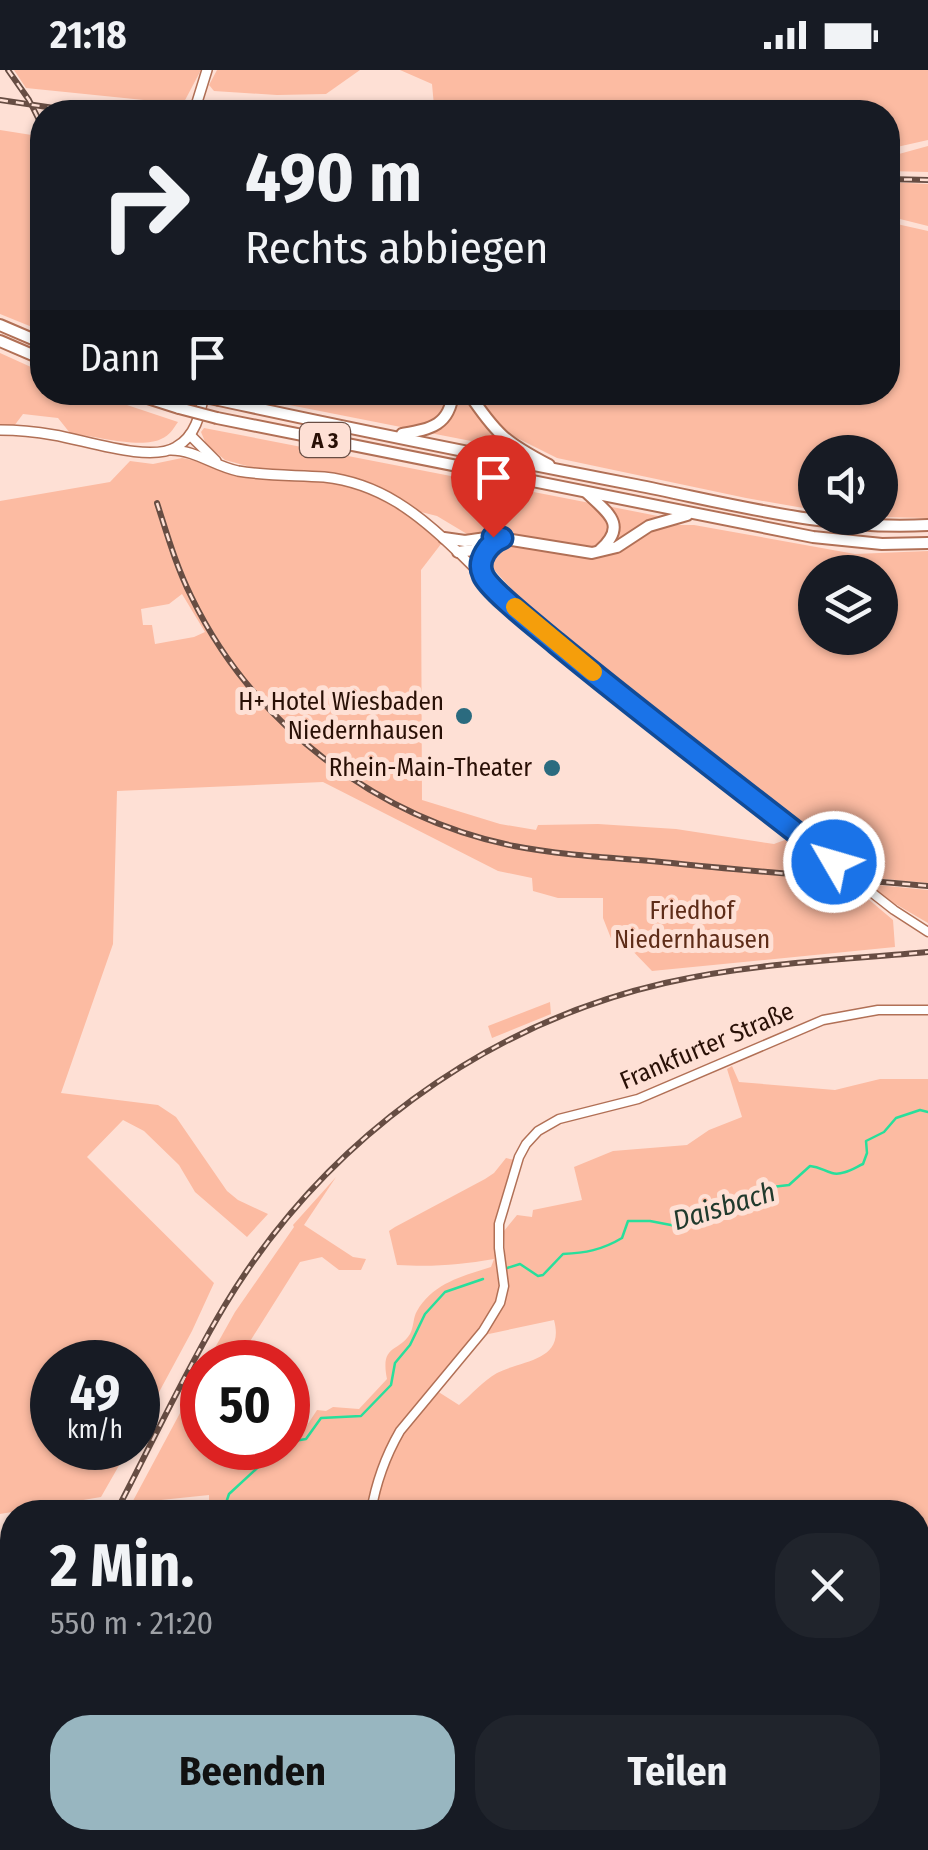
<!DOCTYPE html>
<html lang="de">
<head>
<meta charset="utf-8">
<style>
  body { margin:0; font-family:"Fira Sans Condensed",sans-serif; background:#20242c; color:#f1f3f6; height:100vh; display:flex; flex-direction:column; font-size:38px; white-space:nowrap }
  * { box-sizing:border-box; margin:0 }
  p { font-size:32px; color:#9ea1a6 }
  .icon { flex:none; width:55px; height:55px; fill:none; stroke:currentColor; stroke-width:2; stroke-linecap:round; stroke-linejoin:round }
  .map { position:relative; flex:1; overflow:hidden }
  .drawer { position:absolute; left:0px; top:1430px; width:930px; height:350px; display:flex; flex-direction:column; background:#171b24; border-radius:40px 40px 0 0; box-shadow:0 2px 8px #0004 }
  .drawer>* { flex:none }
  .hud { position:absolute; left:30px; top:30px; width:870px; height:305px; border-radius:40px; box-shadow:0 2px 8px #0004; background:#171b24; color:#f1f3f6; overflow:hidden }
  .controls { position:absolute; left:798px; top:365px; display:grid; gap:20px }
  .controls a { display:grid; place-items:center; width:100px; height:100px; border-radius:50%; background:#171b24; box-shadow:0 2px 8px #0004; font-size:50px }
  .speed { position:absolute; left:30px; top:1270px; display:flex; gap:20px; font-size:50px; font-weight:700; text-align:center }
  .speed>* { display:grid; place-content:center; width:130px; height:130px; border-radius:50%; background:#171b24; box-shadow:0 2px 8px #0004; line-height:1 }
  .speed small { font-size:25px; font-weight:400 }
  .speed .limit { border:15px solid #d22; background:#fff; color:#111 }
  .pin { position:absolute; display:grid; place-items:center; width:85px; height:85px; color:#fff; margin:-102px -42px; border-radius:50% 50% 50% 0; rotate:-45deg; box-shadow:0 0 10px #0007 }
  .pin .icon { rotate:45deg }
  .me { position:absolute; width:110px; margin:-55px; rotate:308deg; stroke-linejoin:round; filter:drop-shadow(0 0 8px #0008) }
  .turn { display:flex; align-items:center; gap:35px; height:210px; padding:0 50px; font-size:45px }
  .turn .icon { width:130px; height:130px; stroke-width:2.5 }
  .turn b { display:block; font-size:70px; line-height:85px }
  .then { display:flex; align-items:center; height:95px; padding:0 50px; background:#0003; gap:20px; font-size:38px }
  .round { display:grid; place-items:center; flex:none; width:105px; height:105px; border-radius:40px; background:#20242c }
  .summary { display:flex; align-items:center; justify-content:space-between; height:170px; padding:0 50px }
  h1 { font-size:60px; font-weight:700; line-height:75px }
  .primary-button { display:flex; gap:20px; margin-top:auto; padding:20px 50px }
  .primary-button a { flex:1; height:115px; border-radius:40px; background:#98b6c0; color:#111; font-size:40px; font-weight:700; line-height:115px; text-align:center }
  .primary-button a+a { background:#20242c; color:#f1f3f6 }
  .status { display:flex; justify-content:space-between; align-items:center; height:70px; padding:0 50px; background:#171b24; direction:ltr }
  .status svg { height:28px; fill:currentColor }
  .map>svg:first-child { display:block }
  .green { fill:#fcbba2; fill-rule:evenodd }
  .lines { fill:none; stroke-linecap:round; stroke-linejoin:round }
  .stream { stroke:#28df9b; stroke-width:2.5 }
  .secondary-casing { stroke:#b17056; stroke-width:11 }
  .primary-casing { stroke:#b17056; stroke-width:12 }
  .highway-casing { stroke:#b17056; stroke-width:14 }
  .secondary { stroke:#fff; stroke-width:8 }
  .primary { stroke:#fff; stroke-width:9 }
  .highway { stroke:#fff; stroke-width:10 }
  .rail-casing { stroke:#674d43; stroke-width:6 }
  .rail { stroke:#fee0d5; stroke-width:2.5; stroke-dasharray:8; stroke-linecap:butt }
  .highway-bridge-casing { stroke:#b17056; stroke-width:14; stroke-linecap:butt }
  .highway-bridge { stroke:#fff; stroke-width:10 }
  .route-casing { stroke:#114b97; stroke-width:25 }
  .route { stroke:#1a73e8; stroke-width:18 }
  .slow { stroke:#f59e0b; stroke-width:18 }
  .poi-dot { fill:#2b6b7f; stroke:#fee0d5; stroke-width:4 }
  .labels { text-anchor:middle; dominant-baseline:central; stroke-width:10; stroke-linejoin:round; paint-order:stroke }
  .shield { fill:#fee0d5; stroke:#694e44; stroke-width:2.5 }
  .shield-label { font-size:22px; font-weight:bold; fill:#291006 }
  .poi-label { font-size:25px; fill:#291006; stroke:#fee0d5; text-anchor:end }
  .park-label { font-size:25px; fill:#5e2c18; stroke:#fee0d5 }
  .street-label { font-size:25px; fill:#291006; stroke:#fee0d5 }
  .water-label { font-size:28px; font-style:italic; fill:#203a2d; stroke:#fee0d5 }
</style>
</head>
<body>
<div class="status"><b>21:18</b><svg viewBox="0 0 49 12"><path d="M0 12V9h3v3zM5 12V6h3v6zM10 12V3h3v9zM15 12V0h3v12zM26 1h20v11H26zM47 4h2v5h-2z"/></svg></div>
<div class="map">
<svg width="928" height="1780" viewBox="0 0 928 1780">
  <rect width="100%" height="100%" fill="#fee0d5"/>
  <g class="green">
    <path d="M 14,0 L 201,0 L 183,34 L 26,18 Z"/>
    <path d="M 217,0 L 360,0 L 326,24 L 277,25 L 214,21 L 209,15 Z"/>
    <path d="M 400,0 L 928,0 L 928,70 L 888,79 L 888,42 L 426,42 L 434,36 L 432,14 Z"/>
    <path d="M 0,60 L 38,66 L 42,72 L 42,261 L 0,244 Z"/>
    <path d="M 928,76 L 928,102 L 888,101 L 888,87 Z"/>
    <path d="M 888,112 L 928,114 L 928,156 L 888,146 Z"/>
    <path d="M 888,152 L 928,161 L 928,448 L 880,447 L 880,382 L 815,382 L 815,440 L 746,428 L 557,388 L 507,363 L 493,350 L 473,323 L 888,322 Z"/>
    <path d="M 0,283 L 42,302 L 42,322 L 91,323 L 178,352 C 173,359 170,365 161,369 C 142,379 93,366 70,363 L 58,348 L 23,344 L 14,356 L 0,357 Z"/>
    <path d="M 421,322 L 421,326 L 449,329 C 443,349 430,352 411,359 L 229,323 Z"/>
    <path d="M 457,323 L 465,323 L 493,364 L 507,378 L 430,363 C 447,352 455,342 457,323 Z"/>
    <path d="M 204,358 L 590,433 L 608,448 L 609,466 L 596,478 L 589,479 L 493,462 L 467,464 L 437,446 L 421,442 L 404,430 L 372,414 L 326,403 L 258,399 L 225,390 L 206,374 L 201,362 Z"/>
    <path d="M 182,388 C 200,390 215,401 233,404 C 259,408 285,408 311,410 C 364,415 403,437 441,474 L 421,500 L 422,730 L 500,754 L 536,760 L 538,755 L 598,754 L 676,759 L 774,774 L 793,767 L 857,818 L 851,823 L 861,823 L 893,850 L 895,877 L 652,901 L 625,873 L 616,881 L 603,848 L 603,828 L 558,828 L 533,821 L 532,808 L 498,801 L 323,712 L 117,721 L 113,874 L 61,1023 L 158,1035 L 176,1047 L 227,1121 L 238,1130 L 268,1144 L 247,1167 L 195,1122 L 179,1095 L 144,1061 L 123,1050 L 87,1087 L 214,1213 L 192,1261 L 138,1361 L 138,1292 L 52,1292 L 52,1378 L 129,1378 L 101,1427 L 0,1444 L 0,431 L 110,412 L 130,391 L 153,394 ZM 182,524 L 205,562 L 194,567 L 155,574 L 152,555 L 143,555 L 141,539 L 169,534 Z"/>
    <path d="M 607,436 L 663,447 L 613,475 C 622,459 618,450 607,436 Z"/>
    <path d="M 676,455 L 694,455 L 855,484 L 928,481 L 928,813 L 863,807 L 530,539 L 486,491 C 507,459 557,487 589,488 C 615,488 631,470 653,460 C 660,457 669,456 676,455 ZM 815,502 L 880,502 L 880,568 L 815,568 Z"/>
    <path d="M 868,814 L 928,820 L 928,853 L 892,832 Z"/>
    <path d="M 550,932 L 551,944 L 492,968 L 488,956 Z"/>
    <path d="M 732,996 L 739,1012 L 835,1020 L 880,1009 L 928,1009 L 928,1626 L 918,1636 L 918,1442 L 209,1442 L 209,1425 L 161,1430 L 154,1442 L 127,1442 L 202,1302 L 202,1378 L 288,1378 L 288,1360 L 294,1366 L 302,1363 L 317,1340 L 326,1341 L 333,1337 L 359,1339 L 387,1309 C 380,1274 398,1283 410,1264 C 414,1257 413,1247 417,1241 C 433,1213 463,1206 491,1197 L 494,1189 C 460,1195 433,1197 397,1195 L 389,1161 L 395,1157 L 485,1109 L 494,1103 L 506,1088 L 514,1090 L 495,1152 L 495,1186 L 505,1183 L 504,1161 L 517,1145 L 532,1147 L 533,1140 L 582,1130 L 574,1097 L 613,1081 L 687,1075 L 709,1060 L 742,1047 L 727,999 ZM 554,1250 C 565,1291 525,1289 497,1303 C 483,1311 471,1325 459,1335 L 437,1321 L 484,1265 Z"/>
    <path d="M 336,1107 L 304,1155 L 353,1187 L 366,1189 L 361,1200 L 339,1200 L 322,1187 L 300,1192 L 237,1292 L 207,1292 L 235,1242 L 294,1157 L 293,1155 Z"/>
    <path d="M 918,1702 L 928,1710 L 928,1761 L 915,1780 L 623,1780 L 630,1768 L 918,1768 Z"/>
    <path d="M 12,1757 L 12,1768 L 537,1768 L 530,1780 L 0,1780 L 0,1767 Z"/>
  </g>
  <g class="lines">
    <g class="stream">
      <path d="M 507,1198 L 520,1194 L 538,1206 L 543,1205 L 563,1184 C 585,1183 602,1180 622,1168 L 628,1151 L 650,1151 L 676,1156 L 737,1127 L 745,1132 L 751,1126 L 766,1126 L 772,1117 L 789,1115 L 810,1096 C 820,1097 824,1101 832,1103 C 842,1106 854,1098 863,1094 L 867,1083 L 866,1071 L 884,1062 L 896,1048 L 920,1040 L 928,1042"/>
      <path d="M 288,1372 L 306,1369 L 321,1348 L 361,1346 L 391,1315 L 395,1293 L 410,1275 L 425,1244 L 445,1222 L 483,1209"/>
      <path d="M 223,1442 L 229,1424 L 279,1378"/>
      <path d="M 144,1768 L 150,1780"/>
    </g>
    <defs>
      <g id="secondary">
        <path d="M 458,482 L 526,549 L 686,677 L 894,840 L 928,862"/>
        <path d="M 371,1442 C 376,1412 385,1387 400,1361 L 483,1261 L 500,1233 L 504,1216 L 499,1178 L 499,1154 L 519,1087 L 526,1074 L 538,1061 L 559,1049 L 638,1029 L 823,950 L 878,940 L 928,940"/>
        <path d="M 331,1780 L 336,1768"/>
      </g>
      <g id="primary">
        <path d="M 194,42 L 207,0"/>
        <path d="M 0,360 C 18,360 37,362 54,365 C 85,370 150,393 176,377 C 196,366 200,344 204,324"/>
        <path d="M 190,365 L 216,391"/>
        <path d="M 171,380 C 195,380 214,396 238,401 C 266,406 295,405 324,407 C 380,413 419,444 458,482"/>
      </g>
      <g id="highway">
        <path d="M 0,255 L 42,273"/>
        <path d="M 0,271 L 42,289"/>
        <path d="M 129,322 L 179,338"/>
        <path d="M 468,322 C 496,364 505,372 549,395"/>
        <path d="M 219,330 C 357,360 497,388 636,415 C 732,434 829,461 928,455"/>
        <path d="M 217,348 L 813,467 L 882,474 L 928,473"/>
        <path d="M 402,364 C 430,359 450,356 453,322"/>
        <path d="M 587,423 C 608,443 628,455 600,480"/>
        <path d="M 444,468 L 465,471 L 493,467 L 592,483 L 617,477 L 649,456 L 687,445"/>
        <path d="M 458,482 L 473,480 L 496,470"/>
        <path d="M 483,506 L 483,486 L 494,472"/>
      </g>
    </defs>
    <use href="#secondary" class="secondary-casing"/>
    <use href="#primary" class="primary-casing"/>
    <use href="#highway" class="highway-casing"/>
    <use href="#secondary" class="secondary"/>
    <use href="#primary" class="primary"/>
    <use href="#highway" class="highway"/>
    <defs>
      <g id="rail">
        <path d="M 8,0 L 29,30 L 42,56"/>
        <path d="M 0,30 L 81,42"/>
        <path d="M 888,109 L 928,110"/>
        <path d="M 157,433 C 167,464 176,496 191,526 C 252,653 376,748 514,776 C 566,786 620,788 672,793 C 757,802 843,808 928,816"/>
        <path d="M 116,1442 C 152,1373 185,1302 225,1235 C 322,1074 482,955 665,913 C 751,893 841,890 928,882"/>
        <path d="M 0,1644 L 12,1628"/>
      </g>
    </defs>
    <use href="#rail" class="rail-casing"/>
    <use href="#rail" class="rail"/>
    <defs>
      <g id="highway-bridge">
        <path d="M 186,323 L 219,330"/>
        <path d="M 179,338 L 217,348"/>
      </g>
    </defs>
    <use href="#highway-bridge" class="highway-bridge-casing"/>
    <use href="#highway-bridge" class="highway-bridge"/>
  </g>
  <g class="lines">
    <defs>
      <path id="route" d="M 493,467 L 502,468 C 489,473 476,490 483,505 C 489,520 541,560 556,573 C 647,648 741,719 834,792"/>
    </defs>
    <use href="#route" class="route-casing"/>
    <use href="#route" class="route"/>
    <path class="slow" d="M 515,537 L 593,602"/>
  </g>
  <g class="poi-dot">
    <circle cx="464" cy="646" r="10"/>
    <circle cx="552" cy="698" r="10"/>
  </g>
  <g class="labels">
    <rect class="shield" x="300" y="353" width="50" height="34" rx="8"/>
    <g class="shield-label">
      <text x="325" y="370">A 3</text>
    </g>
    <g class="poi-label">
      <text x="444" y="632">H+ Hotel Wiesbaden<tspan x="444" dy="29">Niedernhausen</tspan></text>
      <text x="532" y="698">Rhein-Main-Theater</text>
    </g>
    <g class="park-label">
      <text x="692" y="841">Friedhof<tspan x="692" dy="29">Niedernhausen</tspan></text>
    </g>
    <g class="street-label">
      <text transform="translate(707 976) rotate(-23)">Frankfurter Straße</text>
    </g>
    <g class="water-label">
      <text transform="translate(724 1136) rotate(-17)">Daisbach</text>
    </g>
  </g>
</svg>
<div class="controls">
<a><svg class="icon" aria-label="sound" viewBox="0 0 24 24"><path d="M4 9h4l5-4v14l-5-4H4zM17 9q2 3 0 6"/></svg></a>
<a><svg class="icon" aria-label="layers" viewBox="0 0 24 24"><path d="M12 4l9 5-9 5-9-5zM3 14l9 5 9-5"/></svg></a>
</div>
<div class="speed"><div>49<small>km/h</small></div><div class="limit">50</div></div>
<div class="pin" style="left:493px;top:467px;background:#d93025"><svg class="icon" aria-label="arrive" viewBox="0 0 24 24"><path d="M6 21V4h12l-3 4 3 4H6"/></svg></div>
<svg class="me" style="left:834px;top:792px" viewBox="-20 -20 40 40"><circle r="17" fill="#1a73e8" stroke="#fff" stroke-width="3"/><path d="M0-11L8 9 0 5-8 9z" fill="#fff"/></svg>
<div class="hud">
<div class="turn"><svg class="icon" aria-label="right" viewBox="0 0 24 24"><path d="M7 20v-9h11M14 6l5 5-5 5"/></svg><div><b>490 m</b>Rechts abbiegen</div></div>
<div class="then">Dann<svg class="icon" aria-label="arrive" viewBox="0 0 24 24"><path d="M6 21V4h12l-3 4 3 4H6"/></svg></div>
</div>
<section class="drawer">
<div class="summary"><div><h1>2 Min.</h1><p>550 m · 21:20</p></div><a class="round"><svg class="icon" aria-label="close" viewBox="0 0 24 24"><path d="M6 6l12 12M18 6L6 18"/></svg></a></div>
<div class="primary-button"><a>Beenden</a><a>Teilen</a></div>
</section>
</div>
</body>
</html>
